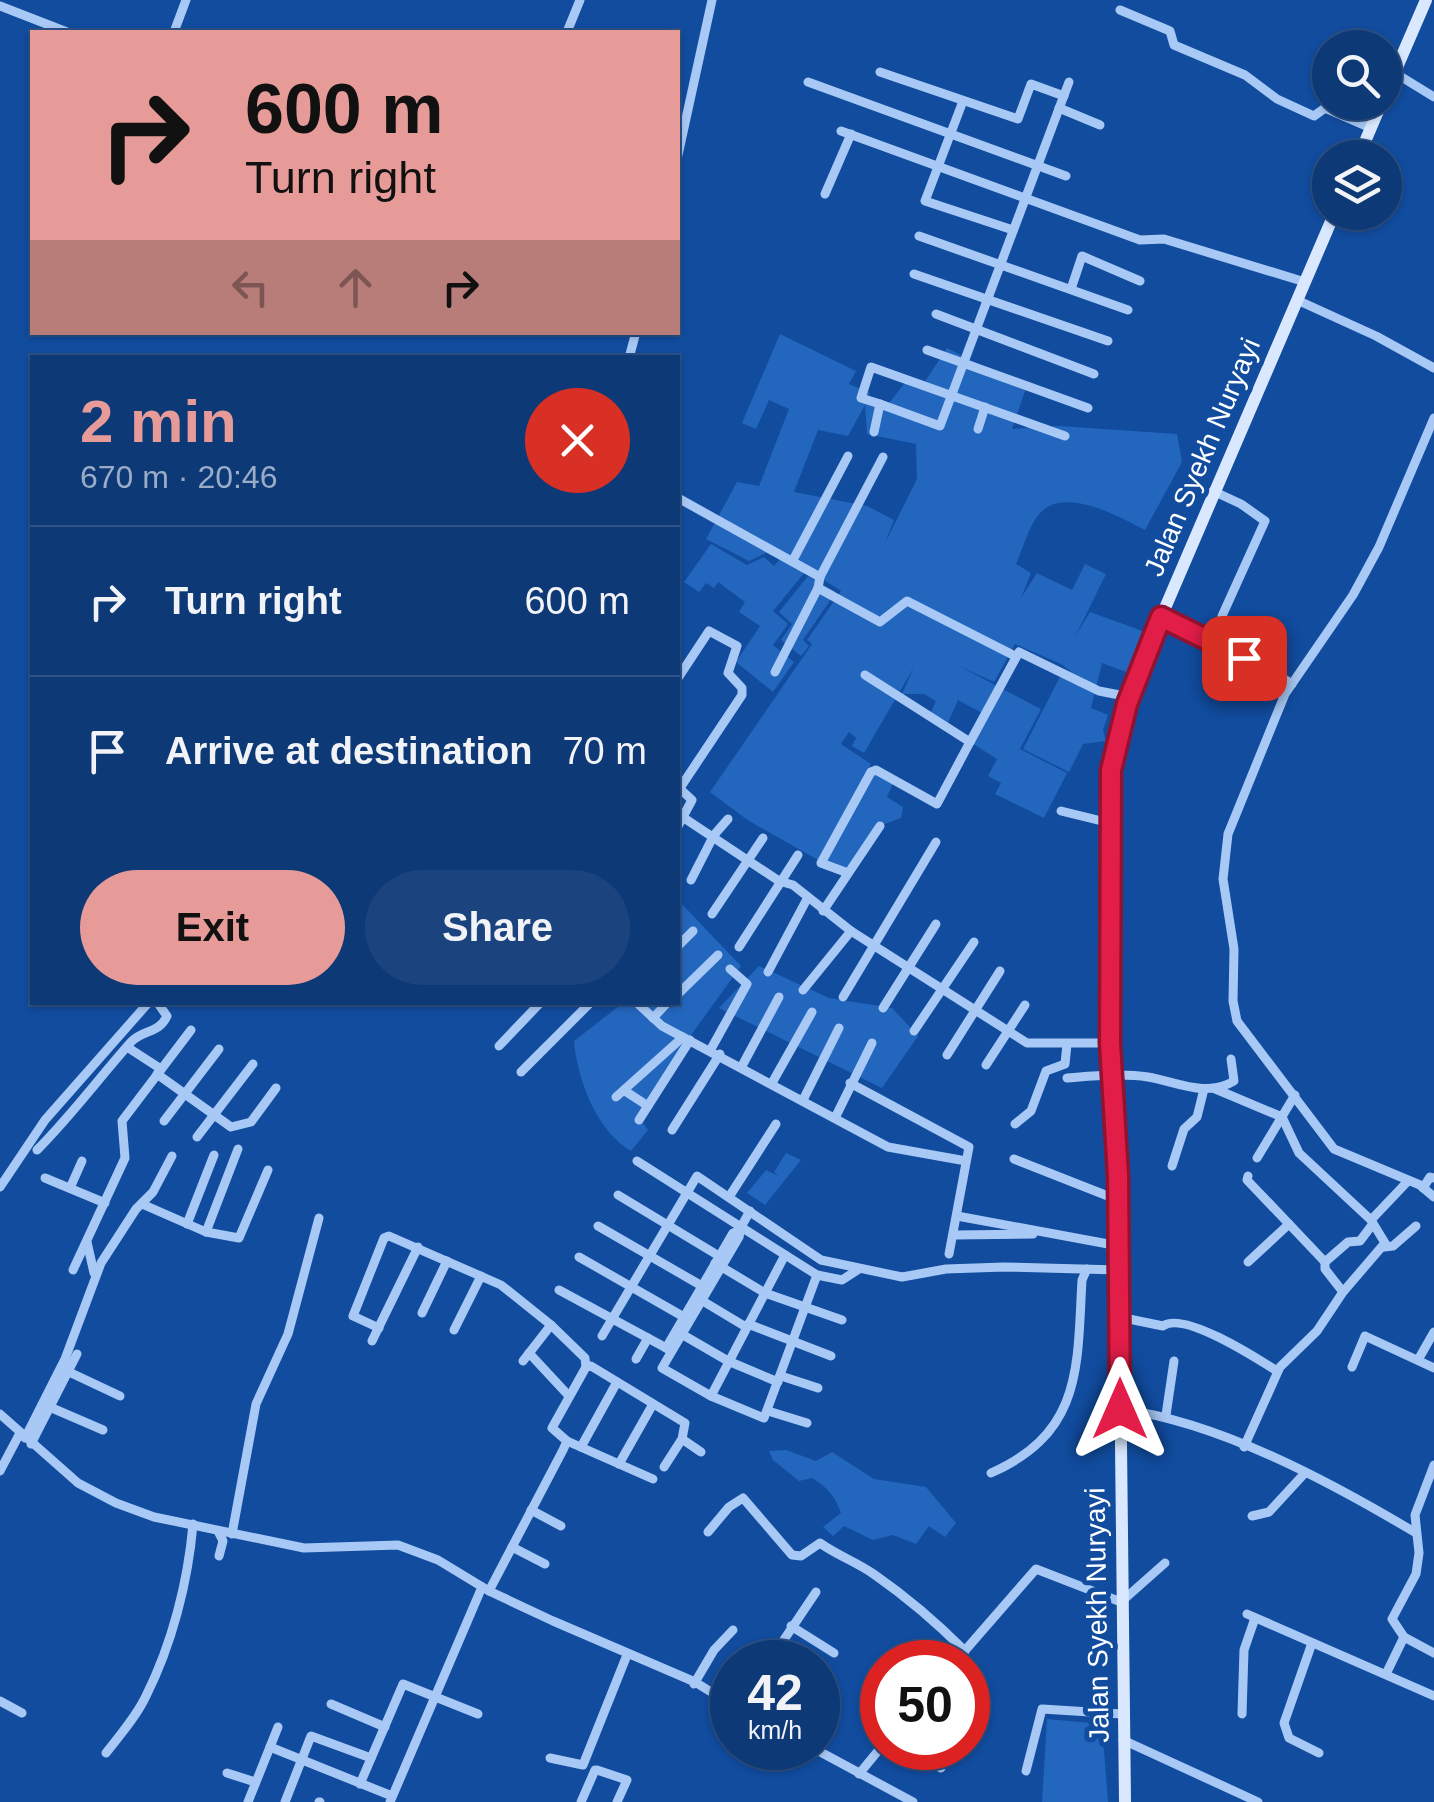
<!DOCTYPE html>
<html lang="en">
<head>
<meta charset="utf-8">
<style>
  body { margin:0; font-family:Helvetica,sans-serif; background:#1b447f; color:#f1f3f6; height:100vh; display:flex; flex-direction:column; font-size:38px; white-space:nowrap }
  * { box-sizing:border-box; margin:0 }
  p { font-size:32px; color:#9aacc6 }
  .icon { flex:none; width:55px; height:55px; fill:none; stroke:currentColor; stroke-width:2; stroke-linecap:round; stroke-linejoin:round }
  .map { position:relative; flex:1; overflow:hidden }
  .sheet { position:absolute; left:30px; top:355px; width:650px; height:650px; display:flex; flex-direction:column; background:#0d3977; border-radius:0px; box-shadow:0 2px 8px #0004,0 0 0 2px #2d5389 }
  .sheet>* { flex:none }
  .guide { position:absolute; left:30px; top:30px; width:650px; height:305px; border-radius:0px; box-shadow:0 2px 8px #0004,0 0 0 2px #2d5389; background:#e69b98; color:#111; overflow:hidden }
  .buttons { position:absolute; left:1312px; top:30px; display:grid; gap:20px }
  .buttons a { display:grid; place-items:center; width:90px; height:90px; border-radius:50%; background:#0d3977; box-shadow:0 2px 8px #0004,0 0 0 2px #2d5389; font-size:50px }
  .speed { position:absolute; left:710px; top:1640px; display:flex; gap:20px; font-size:50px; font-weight:700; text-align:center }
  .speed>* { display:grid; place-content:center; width:130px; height:130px; border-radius:50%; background:#0d3977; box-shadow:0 2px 8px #0004,0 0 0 2px #2d5389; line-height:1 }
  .speed small { font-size:25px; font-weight:400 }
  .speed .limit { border:15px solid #d22; background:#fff; color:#111 }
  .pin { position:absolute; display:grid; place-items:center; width:85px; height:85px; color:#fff; margin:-42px; border-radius:20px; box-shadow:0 5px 15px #0006 }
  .me { position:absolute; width:110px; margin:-55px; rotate:0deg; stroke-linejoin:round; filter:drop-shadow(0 0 8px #0008) }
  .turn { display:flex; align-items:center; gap:35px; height:210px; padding:0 50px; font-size:45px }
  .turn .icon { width:130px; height:130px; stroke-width:2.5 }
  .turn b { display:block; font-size:70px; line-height:85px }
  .lanes { display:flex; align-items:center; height:95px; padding:0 50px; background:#0003; justify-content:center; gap:50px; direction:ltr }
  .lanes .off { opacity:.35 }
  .round { display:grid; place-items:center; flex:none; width:105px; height:105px; border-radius:52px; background:#1b447f }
  .overview { display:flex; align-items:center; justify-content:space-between; height:170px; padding:0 50px }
  h1 { font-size:60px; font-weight:600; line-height:75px; color:#e69b98 }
  .action { display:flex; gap:20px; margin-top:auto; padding:20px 50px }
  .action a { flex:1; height:115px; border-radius:60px; background:#e69b98; color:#111; font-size:40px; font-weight:600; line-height:115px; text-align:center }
  .action a+a { background:#1b447f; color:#f1f3f6 }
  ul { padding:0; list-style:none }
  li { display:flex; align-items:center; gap:30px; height:150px; padding:0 50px; border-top:2px solid #2d5389 }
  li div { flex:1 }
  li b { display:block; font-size:38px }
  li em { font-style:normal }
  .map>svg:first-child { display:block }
  .green { fill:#2366be; fill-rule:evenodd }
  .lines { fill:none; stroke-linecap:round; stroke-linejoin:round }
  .street { stroke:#a8c9f5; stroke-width:9 }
  .secondary { stroke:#d9e8fe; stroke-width:12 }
  .route-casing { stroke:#92132f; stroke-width:25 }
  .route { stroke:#e11d48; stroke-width:18 }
  .labels { text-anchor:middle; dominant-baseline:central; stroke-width:10; stroke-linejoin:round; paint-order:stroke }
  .street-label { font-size:28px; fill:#fff; stroke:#114c9f }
</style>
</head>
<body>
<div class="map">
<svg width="1434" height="1802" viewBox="0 0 1434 1802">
  <rect width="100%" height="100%" fill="#114c9f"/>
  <g class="green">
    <path d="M 780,334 L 856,371 L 849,384 L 870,393 L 866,402 L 886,407 L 910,376 L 924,383 L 947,348 L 1026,388 L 1012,429 L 1059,426 L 1177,434 L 1182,462 L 1145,530 C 1120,517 1065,486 1040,513 C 1029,525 1023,549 1016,564 L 1031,573 L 1021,598 L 1037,573 L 1072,590 L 1085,564 L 1106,574 L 1075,637 L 1090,612 L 1151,634 L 1134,675 L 1102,663 L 1091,708 L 1108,715 L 1103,730 L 1106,741 L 1083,744 L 1069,772 L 1023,749 L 1064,669 L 1073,673 L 1061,664 L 1015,644 L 994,682 L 959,666 L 1041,709 L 1020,749 L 1067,773 L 1044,818 L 995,794 L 1001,783 L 988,776 L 997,759 L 970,742 L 982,713 L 958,700 L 947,725 L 930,714 L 936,701 L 924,694 L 902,694 L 914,667 L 864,753 L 852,746 L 856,738 L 849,732 L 841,744 L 871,764 L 818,860 L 749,821 L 710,792 L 812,644 L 807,640 L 841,591 L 775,549 L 749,561 L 706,539 L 737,482 L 759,486 L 789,409 L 769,400 L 756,429 L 742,423 ZM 865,405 L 867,434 L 916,444 L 917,479 L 885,543 L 894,520 L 867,506 L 794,492 L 818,430 L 848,436 Z"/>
    <path d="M 711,544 L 747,565 L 764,557 L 774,566 L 783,556 L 805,572 L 773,611 L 788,624 L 773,645 L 794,662 L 773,692 L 736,662 L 760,626 L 739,612 L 745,602 L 718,582 L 714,588 L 706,583 L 699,592 L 684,582 Z"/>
    <path d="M 808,576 L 836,592 L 803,640 L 809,646 L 801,656 L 781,640 L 792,624 L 779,612 Z"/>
    <path d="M 875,772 L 893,783 L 887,797 L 903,807 L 901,818 L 879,826 L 847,870 L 823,863 Z"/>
    <path d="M 678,900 L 741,966 L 673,1060 L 642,1122 L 648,1130 L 631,1151 C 596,1131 577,1078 574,1041 L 623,1003 L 678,1002 Z"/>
    <path d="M 759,966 L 829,998 L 892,1008 L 918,1036 L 882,1088 L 719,1008 Z"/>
    <path d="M 786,1153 L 801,1160 L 765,1205 L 747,1193 L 766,1170 L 778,1176 L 774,1172 Z"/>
    <path d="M 786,1450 L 816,1461 L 832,1452 L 874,1479 L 926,1487 L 956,1523 L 945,1537 L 929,1526 L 916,1544 L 893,1535 L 873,1540 L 844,1526 L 833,1536 L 823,1527 L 841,1513 C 835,1496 828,1488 812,1478 L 799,1481 L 773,1460 L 769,1451 Z"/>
    <path d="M 1047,1719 L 1102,1724 L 1108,1802 L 1042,1802 Z"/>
  </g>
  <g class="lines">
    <g class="street">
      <path d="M 0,6 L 67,32"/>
      <path d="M 1120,10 L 1170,31 L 1174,45 L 1245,75 L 1277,99 L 1314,116 L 1325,108 L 1371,128"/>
      <path d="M 174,32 L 186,0"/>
      <path d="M 567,32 L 580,0"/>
      <path d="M 880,72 L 1018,119 L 1031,84 L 1064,96"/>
      <path d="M 1395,73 L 1434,97"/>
      <path d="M 808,82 L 1066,176"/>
      <path d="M 963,101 L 925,201 L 1013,230"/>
      <path d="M 1059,108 L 1100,125"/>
      <path d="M 841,131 L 1140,240 L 1164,239 L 1305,282"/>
      <path d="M 678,155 L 712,0"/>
      <path d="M 825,194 L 851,134"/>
      <path d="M 919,236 L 1128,310"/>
      <path d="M 914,274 L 1108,341"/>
      <path d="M 1071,289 L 1082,256 L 1140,281"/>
      <path d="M 1297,300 L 1376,336 L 1434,368"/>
      <path d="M 936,314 L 1094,374"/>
      <path d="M 927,350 L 1088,408"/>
      <path d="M 629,358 L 636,332"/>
      <path d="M 880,404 L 861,398 L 871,367 L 1065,436"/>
      <path d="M 1434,418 L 1379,547 L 1353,595 L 1285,694 L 1228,834 L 1223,879 L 1234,949 L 1233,1001 L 1237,1021 L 1334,1149 L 1420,1185 L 1434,1197"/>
      <path d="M 978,429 L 985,407"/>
      <path d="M 874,432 L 880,404 L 940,426 L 1069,82"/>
      <path d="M 1213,491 L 1241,504 L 1265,521 L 1222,616 L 1222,622 L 1235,634 L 1227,649"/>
      <path d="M 678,498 L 820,577 L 818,588 L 775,672"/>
      <path d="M 793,560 L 848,456"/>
      <path d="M 820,577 L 883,457"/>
      <path d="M 818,588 L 880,622 L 907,601 L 1015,656"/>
      <path d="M 1161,617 L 1256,661 L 1292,684"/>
      <path d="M 678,678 L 709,631 L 737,646 L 728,673 L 742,688 L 742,695 L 680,788"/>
      <path d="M 970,742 L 1019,652 L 1099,691 L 1130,697"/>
      <path d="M 678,787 L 692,800 L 678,826"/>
      <path d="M 1061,811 L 1110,823"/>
      <path d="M 678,814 L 779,881 L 793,885 L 851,931 L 1027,1043 L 1110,1043"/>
      <path d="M 848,873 L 821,863 L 871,772 L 876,770 L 937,804 L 970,742 L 865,675"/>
      <path d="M 691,880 L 714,835 L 728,819"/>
      <path d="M 823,911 L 880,826"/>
      <path d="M 712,914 L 763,838"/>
      <path d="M 678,946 L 693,931"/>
      <path d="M 739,947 L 798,855"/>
      <path d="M 768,972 L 807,899"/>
      <path d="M 803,990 L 851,931"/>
      <path d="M 678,994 L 718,955"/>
      <path d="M 843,997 L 936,842"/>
      <path d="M 636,1002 L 662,1026 L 888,1147 L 966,1161"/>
      <path d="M 883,1008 L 936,924"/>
      <path d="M 653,1018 L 668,1002"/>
      <path d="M 914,1031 L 974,942"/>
      <path d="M 499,1046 L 541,1002"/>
      <path d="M 127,1047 L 161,1069"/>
      <path d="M 711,1049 L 747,984 L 730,969"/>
      <path d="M 947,1055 L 1000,971"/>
      <path d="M 986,1065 L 1025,1005"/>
      <path d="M 742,1066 L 779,997"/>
      <path d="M 521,1072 L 591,1002"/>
      <path d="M 157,1074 L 231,1127 L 251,1122 L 276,1088"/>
      <path d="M 1067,1078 C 1094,1076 1122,1073 1148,1077 C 1177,1082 1206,1098 1234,1081 L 1231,1059"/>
      <path d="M 772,1083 L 812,1012"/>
      <path d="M 850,1083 L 969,1147 L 949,1254"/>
      <path d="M 1213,1088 L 1282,1117 L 1299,1153 L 1371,1220 L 1385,1243 L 1343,1292 L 1317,1331 L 1280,1367 L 1244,1447"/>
      <path d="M 625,1091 L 648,1106"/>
      <path d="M 616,1097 L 683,1037"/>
      <path d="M 803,1100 L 839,1028"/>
      <path d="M 835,1118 L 872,1043"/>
      <path d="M 639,1120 L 690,1040"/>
      <path d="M 164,1121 L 219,1049"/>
      <path d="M 1015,1124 L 1031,1111 L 1046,1071 L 1065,1064 L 1067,1044"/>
      <path d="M 672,1130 L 720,1054"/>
      <path d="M 197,1137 L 253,1064"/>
      <path d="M 37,1150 C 71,1116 99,1078 131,1042 C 143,1029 159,1034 167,1016 L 157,1002"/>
      <path d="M 1257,1158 L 1295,1095"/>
      <path d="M 1014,1159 L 1118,1200"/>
      <path d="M 637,1161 L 741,1227 L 739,1237 L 662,1368 L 711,1396 L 764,1418 L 817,1275"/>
      <path d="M 1172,1166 L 1184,1129 L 1197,1117 L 1204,1089"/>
      <path d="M 1248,1176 L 1247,1180 L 1289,1224"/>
      <path d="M 45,1178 L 105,1203"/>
      <path d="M 0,1187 L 45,1120 L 149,1002"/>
      <path d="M 70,1188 L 82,1161"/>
      <path d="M 1423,1188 L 1430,1177 L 1434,1178"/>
      <path d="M 618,1195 L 719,1256"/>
      <path d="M 729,1197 L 776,1124"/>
      <path d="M 142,1204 L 206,1232 L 239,1238 L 268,1170"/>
      <path d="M 750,1211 L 741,1227 L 817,1275 L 842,1280 L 859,1269"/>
      <path d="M 957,1216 L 1119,1246"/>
      <path d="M 1371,1220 L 1408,1181"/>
      <path d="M 187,1224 L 214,1155"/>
      <path d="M 598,1226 L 702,1286"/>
      <path d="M 206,1232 L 238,1149"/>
      <path d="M 955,1235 L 1033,1234"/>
      <path d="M 87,1242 L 94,1273"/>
      <path d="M 1384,1247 L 1393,1246 L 1416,1226"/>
      <path d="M 579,1257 L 684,1317"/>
      <path d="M 1248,1262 L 1289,1224 L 1325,1262"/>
      <path d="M 715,1263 L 765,1293 L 842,1320"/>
      <path d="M 73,1270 L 125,1158 L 122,1121 L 191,1030"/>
      <path d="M 559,1290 L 670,1350"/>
      <path d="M 1343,1292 L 1325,1269 L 1325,1262 L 1348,1242 L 1360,1241 L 1372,1225"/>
      <path d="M 701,1300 L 746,1327"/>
      <path d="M 422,1313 L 447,1261"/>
      <path d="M 1119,1317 L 1163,1326 C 1183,1311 1255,1357 1277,1371"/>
      <path d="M 748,1324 L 831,1356"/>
      <path d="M 379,1328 L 353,1316 L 384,1238 L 389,1236 L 501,1285 L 551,1325"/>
      <path d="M 454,1330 L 481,1276"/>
      <path d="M 678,1332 L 728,1361 L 778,1382"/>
      <path d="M 602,1336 L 697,1176 L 821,1260 L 902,1277 L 946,1269 L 1004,1267 L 1119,1270"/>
      <path d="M 372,1341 L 418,1247"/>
      <path d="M 666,1348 L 733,1233 L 739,1231"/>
      <path d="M 529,1353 L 569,1396"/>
      <path d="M 636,1359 L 648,1338"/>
      <path d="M 1418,1360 L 1434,1332"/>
      <path d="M 586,1367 L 591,1366 L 685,1423 L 682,1439 L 664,1467"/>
      <path d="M 1352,1367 L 1365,1336 L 1434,1368"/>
      <path d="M 69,1372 L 120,1396"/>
      <path d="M 781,1376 L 818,1388"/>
      <path d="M 711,1396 L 785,1255"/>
      <path d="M 52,1408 L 103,1430"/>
      <path d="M 1120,1409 C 1219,1422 1329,1481 1416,1533"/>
      <path d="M 768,1411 L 807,1423"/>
      <path d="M 0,1414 L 78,1483 L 116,1503 L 154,1517 L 304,1548 L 398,1545 L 438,1560 L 489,1591 L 553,1621 L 695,1682 L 732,1705"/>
      <path d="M 1166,1415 L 1174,1361"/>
      <path d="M 25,1438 L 65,1359 L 101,1263 L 136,1209 L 153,1192 L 172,1156"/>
      <path d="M 682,1439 L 701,1452"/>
      <path d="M 567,1441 L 653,1479"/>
      <path d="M 31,1444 L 77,1354"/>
      <path d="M 581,1447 L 617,1382"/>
      <path d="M 619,1464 L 653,1404"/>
      <path d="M 1434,1465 L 1415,1515 L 1419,1553 L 1416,1574 L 1392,1619 L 1404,1637 L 1434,1653"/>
      <path d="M 0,1471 L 20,1433"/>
      <path d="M 991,1473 C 1083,1432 1077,1367 1082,1280 L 1087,1269"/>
      <path d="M 531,1510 L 561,1526"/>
      <path d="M 1252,1516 L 1269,1512 L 1304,1474"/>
      <path d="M 218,1531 L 223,1541 L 219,1556"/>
      <path d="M 708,1532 L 729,1507 L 743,1498 L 792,1555 L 801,1556 L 820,1543 C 838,1556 857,1562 875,1575 C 908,1598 937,1623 965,1651"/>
      <path d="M 232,1534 L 256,1404 L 288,1334 L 319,1218"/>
      <path d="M 512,1547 L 545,1564"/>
      <path d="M 489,1591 L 563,1450 L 567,1441 L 552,1428 L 586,1367 L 585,1358 L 551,1325 L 523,1361"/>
      <path d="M 1247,1614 L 1434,1696"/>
      <path d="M 791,1626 L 834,1653"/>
      <path d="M 1312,1643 L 1284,1723 L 1289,1738 L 1319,1753"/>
      <path d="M 769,1662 L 816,1592"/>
      <path d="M 955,1662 L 1036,1569 L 1121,1602 L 1165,1563"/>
      <path d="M 1386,1674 L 1404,1637"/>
      <path d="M 694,1684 L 714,1650 L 733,1630"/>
      <path d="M 0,1701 L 22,1713"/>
      <path d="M 331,1704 L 385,1727"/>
      <path d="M 1242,1714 L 1244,1650 L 1255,1618"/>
      <path d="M 1123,1740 L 1258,1802"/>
      <path d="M 270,1747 L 392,1796"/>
      <path d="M 813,1748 L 913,1802"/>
      <path d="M 907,1748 L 941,1768"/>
      <path d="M 106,1753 C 120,1735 136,1717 146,1696 C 172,1644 188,1582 193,1524"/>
      <path d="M 550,1758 L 583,1765 L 627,1655"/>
      <path d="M 597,1770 L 627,1780 L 617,1802"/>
      <path d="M 1026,1771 L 1042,1709 L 1122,1714"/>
      <path d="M 227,1773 L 255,1782"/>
      <path d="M 859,1774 L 882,1746"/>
      <path d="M 360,1784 L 403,1684 L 478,1714"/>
      <path d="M 248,1802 L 278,1727"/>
      <path d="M 285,1802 L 311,1736 L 371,1758"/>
      <path d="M 319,1802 L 320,1802"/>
      <path d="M 390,1802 L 482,1587"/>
      <path d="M 581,1802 L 595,1770"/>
    </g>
    <g class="secondary">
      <path d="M 1385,95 L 1426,0"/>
      <path d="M 1358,158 L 1382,102"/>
      <path d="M 1125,1802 L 1118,1176 L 1110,1043 L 1111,770 L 1127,704 L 1150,643 L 1335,212"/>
    </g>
  </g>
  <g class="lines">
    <defs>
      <path id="route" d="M 1120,1409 L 1118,1176 L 1110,1043 L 1111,770 L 1127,704 L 1161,617 L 1244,658"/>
    </defs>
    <use href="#route" class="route-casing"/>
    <use href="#route" class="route"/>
  </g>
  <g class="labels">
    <g class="street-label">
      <text transform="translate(1202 457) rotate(-67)">Jalan Syekh Nuryayi</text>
      <text transform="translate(1097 1615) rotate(-91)">Jalan Syekh Nuryayi</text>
    </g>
  </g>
</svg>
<div class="buttons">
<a><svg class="icon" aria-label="search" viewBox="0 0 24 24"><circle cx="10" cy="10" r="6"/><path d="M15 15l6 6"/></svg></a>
<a><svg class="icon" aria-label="layers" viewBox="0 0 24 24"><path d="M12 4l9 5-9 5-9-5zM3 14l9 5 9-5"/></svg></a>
</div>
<div class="speed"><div>42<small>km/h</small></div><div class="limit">50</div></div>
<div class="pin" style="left:1244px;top:658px;background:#d93025"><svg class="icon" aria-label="arrive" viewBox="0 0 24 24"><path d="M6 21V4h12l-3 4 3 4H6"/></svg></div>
<svg class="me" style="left:1120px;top:1409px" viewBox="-20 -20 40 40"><path d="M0-17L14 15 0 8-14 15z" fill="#e11d48" stroke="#fff" stroke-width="4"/></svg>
<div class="guide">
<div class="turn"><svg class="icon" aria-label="right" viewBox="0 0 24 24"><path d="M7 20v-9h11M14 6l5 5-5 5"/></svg><div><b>600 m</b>Turn right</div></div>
<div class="lanes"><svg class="icon off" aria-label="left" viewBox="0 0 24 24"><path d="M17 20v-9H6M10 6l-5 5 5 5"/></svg><svg class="icon off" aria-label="ahead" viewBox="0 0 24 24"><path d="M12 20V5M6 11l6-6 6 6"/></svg><svg class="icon" aria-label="right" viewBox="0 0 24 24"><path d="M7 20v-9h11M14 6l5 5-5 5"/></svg></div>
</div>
<section class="sheet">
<div class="overview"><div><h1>2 min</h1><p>670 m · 20:46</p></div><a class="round" style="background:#d93025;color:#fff"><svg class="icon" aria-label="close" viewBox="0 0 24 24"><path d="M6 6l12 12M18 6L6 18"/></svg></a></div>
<ul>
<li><svg class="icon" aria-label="right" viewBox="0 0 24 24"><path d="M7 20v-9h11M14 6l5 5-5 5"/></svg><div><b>Turn right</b></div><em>600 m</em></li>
<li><svg class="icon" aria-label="arrive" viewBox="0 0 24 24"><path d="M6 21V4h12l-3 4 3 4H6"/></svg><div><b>Arrive at destination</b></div><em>70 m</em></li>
</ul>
<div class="action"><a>Exit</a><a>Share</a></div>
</section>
</div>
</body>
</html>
